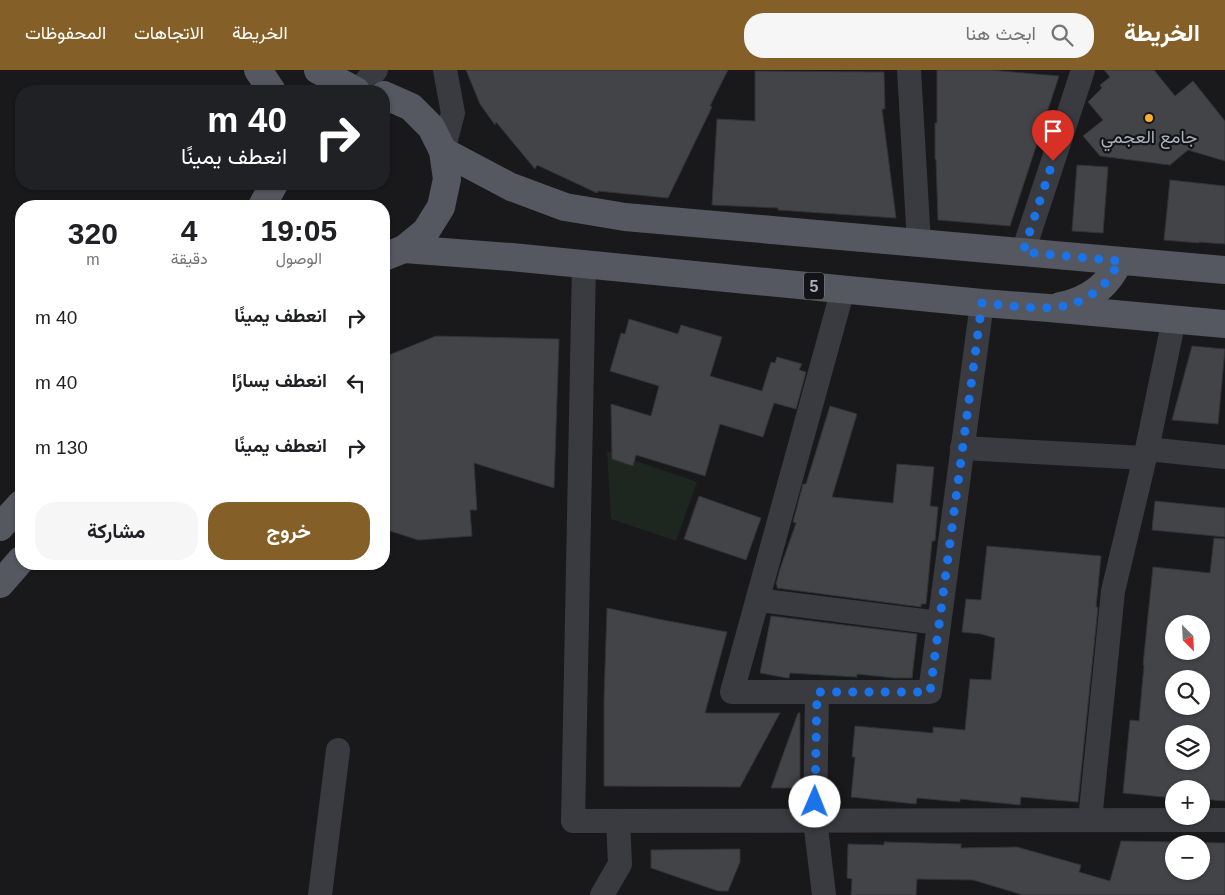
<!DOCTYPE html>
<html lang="ar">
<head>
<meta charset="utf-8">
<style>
  body { margin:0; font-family:Arial,Vazirmatn,sans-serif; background:#f6f6f6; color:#202124; direction:rtl; height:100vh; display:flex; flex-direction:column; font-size:19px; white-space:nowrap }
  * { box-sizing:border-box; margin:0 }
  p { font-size:16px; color:#757577 }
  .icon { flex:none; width:28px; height:28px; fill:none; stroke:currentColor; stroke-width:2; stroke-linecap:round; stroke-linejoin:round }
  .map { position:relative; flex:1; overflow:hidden; direction:ltr }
  .sheet { position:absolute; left:15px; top:130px; width:375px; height:370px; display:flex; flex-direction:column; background:#fff; border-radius:20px; box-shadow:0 1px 4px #0004; direction:rtl }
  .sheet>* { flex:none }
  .banner { position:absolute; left:15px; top:15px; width:375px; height:105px; border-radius:20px; box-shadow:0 1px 4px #0004; direction:rtl; background:#202124; color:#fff; overflow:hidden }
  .needle { width:32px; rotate:156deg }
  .fabs { position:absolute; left:1165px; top:545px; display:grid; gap:10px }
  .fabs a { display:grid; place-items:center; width:45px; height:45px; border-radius:50%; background:#fff; box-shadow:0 1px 4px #0004; font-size:25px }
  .pin { position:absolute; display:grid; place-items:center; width:42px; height:42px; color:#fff; margin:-51px -21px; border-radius:50% 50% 50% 0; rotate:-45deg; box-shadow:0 0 5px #0007 }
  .pin .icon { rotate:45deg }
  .me { position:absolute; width:55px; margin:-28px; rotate:1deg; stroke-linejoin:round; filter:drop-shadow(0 0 4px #0008) }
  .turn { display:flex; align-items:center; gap:18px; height:105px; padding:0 20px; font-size:22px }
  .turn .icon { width:65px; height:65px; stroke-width:2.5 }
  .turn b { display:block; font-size:35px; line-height:42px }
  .eta { display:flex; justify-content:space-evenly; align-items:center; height:85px; text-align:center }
  .eta b { font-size:30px; font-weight:700; line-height:35px }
  .button { display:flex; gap:10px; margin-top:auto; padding:10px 20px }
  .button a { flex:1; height:58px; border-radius:20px; background:#846028; color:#fff; font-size:20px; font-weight:700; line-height:58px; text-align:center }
  .button a+a { background:#f6f6f6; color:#202124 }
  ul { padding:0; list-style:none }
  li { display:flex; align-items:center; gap:15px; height:65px; padding:0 20px }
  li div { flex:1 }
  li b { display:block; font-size:19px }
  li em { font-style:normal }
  header { display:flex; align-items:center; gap:30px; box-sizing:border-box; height:70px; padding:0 25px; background:#846028; color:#fff }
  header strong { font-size:24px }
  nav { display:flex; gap:28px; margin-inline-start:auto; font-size:18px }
  .search { width:350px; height:45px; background:#f6f6f6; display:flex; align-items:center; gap:12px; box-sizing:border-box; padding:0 18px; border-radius:20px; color:#757577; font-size:19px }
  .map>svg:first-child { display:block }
  .green { fill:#1e271f }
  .building { fill:#434448; stroke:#323337; fill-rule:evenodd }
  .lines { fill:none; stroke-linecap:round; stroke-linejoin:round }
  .minor { stroke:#393b40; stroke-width:24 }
  .major { stroke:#555860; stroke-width:28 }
  .route { stroke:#1a73e8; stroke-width:9; stroke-dasharray:0 16.2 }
  .poi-dot { fill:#fead2e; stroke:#141416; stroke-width:2 }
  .labels { text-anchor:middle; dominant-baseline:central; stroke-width:4.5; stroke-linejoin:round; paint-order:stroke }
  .shield { fill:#141416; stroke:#7d818a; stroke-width:1 }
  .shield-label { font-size:16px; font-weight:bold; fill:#aab0bc }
  .poi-label { font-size:18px; fill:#aab0bc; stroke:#141416 }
</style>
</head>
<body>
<header>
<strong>الخريطة</strong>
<div class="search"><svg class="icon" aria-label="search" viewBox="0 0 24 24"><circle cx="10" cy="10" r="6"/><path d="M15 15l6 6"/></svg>ابحث هنا</div>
<nav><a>الخريطة</a><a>الاتجاهات</a><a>المحفوظات</a></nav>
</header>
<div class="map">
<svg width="1225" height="825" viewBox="0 0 1225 825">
  <rect width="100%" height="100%" fill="#19191b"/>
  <path class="green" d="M 607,381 L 697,412 L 676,471 L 611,449 Z"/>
  <g class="building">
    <path d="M 466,0 L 728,0 L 710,36 L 712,37 L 668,128 L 598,121 L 597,123 L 537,95 L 535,99 L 496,52 L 495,55 L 480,34 Z"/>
    <path d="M 937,0 L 990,0 L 1059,6 L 1010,156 L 938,150 L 936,89 L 935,89 L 935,53 L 937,53 Z"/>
    <path d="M 1104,0 L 1154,0 L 1175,26 L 1193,11 L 1225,51 L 1225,91 L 1188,80 L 1170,95 L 1100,86 L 1083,66 L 1103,50 L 1088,32 L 1102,18 L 1100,15 L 1110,7 Z"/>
    <path d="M 755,1 L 884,2 L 885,39 L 882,39 L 896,148 L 778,140 L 778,138 L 712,135 L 717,49 L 755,51 Z"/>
    <path d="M 1077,95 L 1108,97 L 1103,163 L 1072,161 Z"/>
    <path d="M 1170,110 L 1225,116 L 1225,174 L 1199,172 L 1199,173 L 1164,170 Z"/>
    <path d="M 629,249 L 678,264 L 681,255 L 722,267 L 710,306 L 762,321 L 771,292 L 775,293 L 777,287 L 802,294 L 799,300 L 806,302 L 796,339 L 774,333 L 763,367 L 720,354 L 705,406 L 636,385 L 633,396 L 612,389 L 611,334 L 651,346 L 659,316 L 610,301 L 621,263 L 625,264 Z"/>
    <path d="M 436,266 L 559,269 L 554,418 L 474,393 L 477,440 L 470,440 L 472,466 L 418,470 L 384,459 L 384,287 Z"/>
    <path d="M 1192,276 L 1225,279 L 1218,354 L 1172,350 Z"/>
    <path d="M 830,336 L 857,344 L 832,427 L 893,433 L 897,394 L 934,397 L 930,436 L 938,437 L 935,471 L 932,471 L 926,534 L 921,534 L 921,537 L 777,518 L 777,515 L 776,514 L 780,499 L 796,453 L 793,452 L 803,414 L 806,414 Z"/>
    <path d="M 699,426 L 761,448 L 746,490 L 684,469 Z"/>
    <path d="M 1155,431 L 1225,438 L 1225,467 L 1152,460 Z"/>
    <path d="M 1214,468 L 1225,469 L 1225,731 L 1201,729 L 1201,719 L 1174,719 L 1174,728 L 1123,723 L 1130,650 L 1139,651 L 1144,595 L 1143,595 L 1153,497 L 1210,503 ZM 1174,554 L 1201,554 L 1201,581 L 1174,581 ZM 1174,609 L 1201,609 L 1201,636 L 1174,636 ZM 1174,664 L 1201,664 L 1201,691 L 1174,691 Z"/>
    <path d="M 987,476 L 1101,486 L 1096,537 L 1098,537 L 1078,732 L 1021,727 L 1020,735 L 960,729 L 960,732 L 917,728 L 916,734 L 851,727 L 855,687 L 852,687 L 855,656 L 933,663 L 933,657 L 965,660 L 970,609 L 991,610 L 995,568 L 981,564 L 962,562 L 966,529 L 981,530 Z"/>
    <path d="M 607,538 L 658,549 L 727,562 L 705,643 L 780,643 L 740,717 L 604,716 L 604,630 Z"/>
    <path d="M 771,546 L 917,564 L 912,608 L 895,608 L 857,604 L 857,607 L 790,603 L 789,608 L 787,608 L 760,603 Z"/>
    <path d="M 798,643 L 800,643 L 800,718 L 771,718 Z"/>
    <path d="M 1121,771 L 1225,773 L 1225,825 L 1023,825 L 973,810 L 917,809 L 916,825 L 851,825 L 852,809 L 847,808 L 848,774 L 884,775 L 884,772 L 961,774 L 961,778 L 1017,777 L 1081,795 L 1079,802 L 1110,811 ZM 1174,774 L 1201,774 L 1201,801 L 1174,801 Z"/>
    <path d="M 740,779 L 740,792 L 728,821 L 718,821 L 651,798 L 651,780 Z"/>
  </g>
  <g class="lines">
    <g class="minor">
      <path d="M 909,0 L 919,173"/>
      <path d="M 358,21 L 376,0"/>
      <path d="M 443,81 L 453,43 L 445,0"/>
      <path d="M 1023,182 L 1083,0"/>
      <path d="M 584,194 L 573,751 L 1225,750"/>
      <path d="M 843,219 L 732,622 L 930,622 L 982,233"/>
      <path d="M 962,378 L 1145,388"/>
      <path d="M 1147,379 L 1225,387"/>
      <path d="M 758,530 L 939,553"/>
      <path d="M 817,622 L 815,750 L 824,825"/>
      <path d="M 1090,750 L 1113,521 L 1147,379 L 1174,249"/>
      <path d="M 320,825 L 338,680"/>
      <path d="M 602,825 L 620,794 L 618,751"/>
    </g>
    <g class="major">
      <path d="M 258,0 L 272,21"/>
      <path d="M 318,0 L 356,21"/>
      <path d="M 384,25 L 411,37 L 431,57 L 443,81 L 447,109 L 441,137 L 426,161 L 404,179 L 384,187"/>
      <path d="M 443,81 L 511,117 L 565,137 L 625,147 L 1225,200"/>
      <path d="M 262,136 L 274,114"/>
      <path d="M 404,179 L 511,187 L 982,233 L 1049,238 L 1225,254"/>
      <path d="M 1060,236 C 1078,233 1098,223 1109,208 C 1113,203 1116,197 1120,191"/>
      <path d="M 0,457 L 21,434"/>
      <path d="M 0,514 L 21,490"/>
    </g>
  </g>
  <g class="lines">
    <path class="route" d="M 815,732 L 817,622 L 930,622 L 982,233 C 1007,235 1049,242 1072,234 C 1085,230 1098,221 1107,211 C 1112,205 1116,197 1120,191 L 1023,182 L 1053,91"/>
  </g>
  <circle class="poi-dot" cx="1149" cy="48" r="5"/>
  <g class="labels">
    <rect class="shield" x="804" y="202.5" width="20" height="27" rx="4"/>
    <g class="shield-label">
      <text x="814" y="216">5</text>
    </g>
    <g class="poi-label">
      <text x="1149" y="67">جامع العجمي</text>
    </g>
  </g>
</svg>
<div class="fabs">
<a><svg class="needle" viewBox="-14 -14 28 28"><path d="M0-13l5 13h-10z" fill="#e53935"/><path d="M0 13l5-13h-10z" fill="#757577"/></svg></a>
<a><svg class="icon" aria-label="search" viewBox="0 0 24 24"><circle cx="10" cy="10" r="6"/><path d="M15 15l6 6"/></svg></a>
<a><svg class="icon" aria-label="layers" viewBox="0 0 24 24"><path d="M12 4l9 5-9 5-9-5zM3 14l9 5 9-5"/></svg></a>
<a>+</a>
<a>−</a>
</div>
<div class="pin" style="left:1053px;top:91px;background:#d93025"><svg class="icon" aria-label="arrive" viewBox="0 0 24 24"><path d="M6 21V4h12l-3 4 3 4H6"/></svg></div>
<svg class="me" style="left:815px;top:732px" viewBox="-20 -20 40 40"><circle r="19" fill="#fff"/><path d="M0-13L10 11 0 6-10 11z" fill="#1a73e8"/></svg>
<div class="banner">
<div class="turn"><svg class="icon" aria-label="right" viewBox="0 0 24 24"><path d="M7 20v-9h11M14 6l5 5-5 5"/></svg><div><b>40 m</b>انعطف يمينًا</div></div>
</div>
<section class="sheet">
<div class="eta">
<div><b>19:05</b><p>الوصول</p></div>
<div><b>4</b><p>دقيقة</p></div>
<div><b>320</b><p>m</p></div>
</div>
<ul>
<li><svg class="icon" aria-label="right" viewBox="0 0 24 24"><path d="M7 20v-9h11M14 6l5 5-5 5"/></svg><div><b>انعطف يمينًا</b></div><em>40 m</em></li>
<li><svg class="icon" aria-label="left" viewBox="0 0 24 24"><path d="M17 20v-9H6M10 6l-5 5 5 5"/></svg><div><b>انعطف يسارًا</b></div><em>40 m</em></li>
<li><svg class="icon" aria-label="right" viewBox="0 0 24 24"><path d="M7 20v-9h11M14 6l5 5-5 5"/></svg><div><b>انعطف يمينًا</b></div><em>130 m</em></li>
</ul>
<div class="button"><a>خروج</a><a>مشاركة</a></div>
</section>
</div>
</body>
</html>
